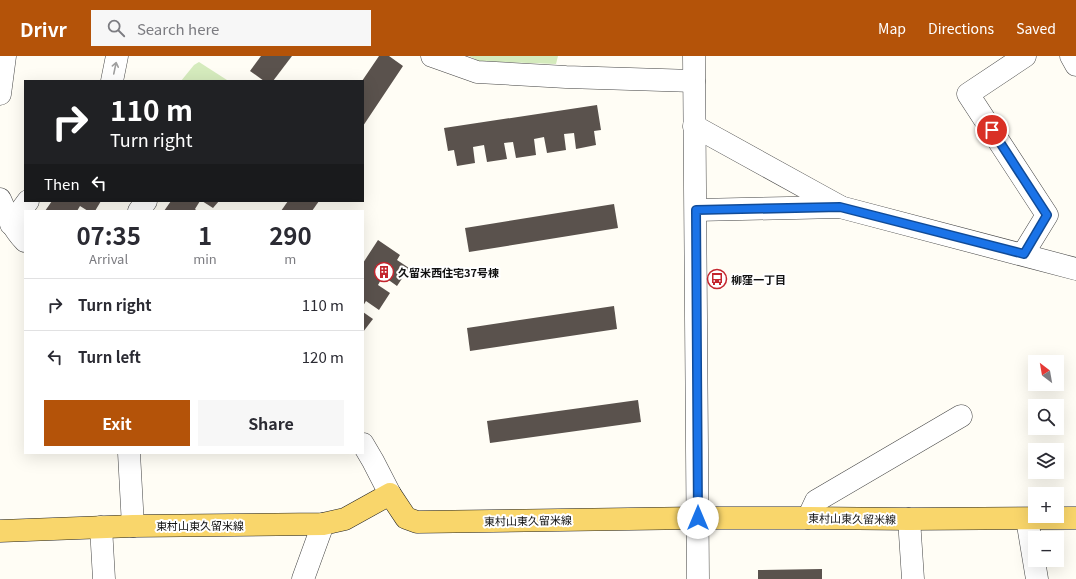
<!DOCTYPE html>
<html lang="en">
<head>
<meta charset="utf-8">
<style>
  body { margin:0; font-family:Georgia,"Noto Sans JP",serif; background:#f7f7f7; color:#2b2b33; height:100vh; display:flex; flex-direction:column; font-size:15px; white-space:nowrap }
  * { box-sizing:border-box; margin:0 }
  p { font-size:13px; color:#7c7c81 }
  .icon { flex:none; width:22px; height:22px; fill:none; stroke:currentColor; stroke-width:2; stroke-linecap:round; stroke-linejoin:round }
  .map { position:relative; flex:1; overflow:hidden }
  .drawer { position:absolute; left:24px; top:154px; width:340px; height:244px; display:flex; flex-direction:column; background:#fff; border-radius:0px; box-shadow:0 4px 16px #0002 }
  .drawer>* { flex:none }
  .guide { position:absolute; left:24px; top:24px; width:340px; height:122px; border-radius:0px; box-shadow:0 4px 16px #0002; background:#202124; color:#fff; overflow:hidden }
  .needle { width:26px; rotate:329deg }
  .controls { position:absolute; left:1028px; top:299px; display:grid; gap:8px }
  .controls a { display:grid; place-items:center; width:36px; height:36px; border-radius:0px; background:#fff; box-shadow:0 4px 16px #0002; font-size:20px }
  .pin { position:absolute; display:grid; place-items:center; width:34px; height:34px; color:#fff; margin:-17px; border:2px solid #fff; border-radius:50%; box-shadow:0 1px 4px #0007 }
  .me { position:absolute; width:44px; margin:-22px; rotate:0deg; stroke-linejoin:round; filter:drop-shadow(0 0 3px #0008) }
  .turn { display:flex; align-items:center; gap:14px; height:84px; padding:0 20px; font-size:18px }
  .turn .icon { width:52px; height:52px; stroke-width:2.5 }
  .turn b { display:block; font-size:28px; line-height:34px }
  .then { display:flex; align-items:center; height:38px; padding:0 20px; background:#0003; gap:8px; font-size:15px }
  .eta { display:flex; justify-content:space-evenly; align-items:center; height:68px; text-align:center }
  .eta b { font-size:24px; font-weight:700; line-height:28px }
  .button { display:flex; gap:8px; margin-top:auto; padding:8px 20px }
  .button a { flex:1; height:46px; border-radius:0px; background:#b45309; color:#fff; font-size:16px; font-weight:700; line-height:46px; text-align:center }
  .button a+a { background:#f7f7f7; color:#2b2b33 }
  ul { padding:0; list-style:none }
  li { display:flex; align-items:center; gap:12px; height:52px; padding:0 20px; border-top:1px solid #e1e1e2 }
  li div { flex:1 }
  li b { display:block; font-size:15px }
  li em { font-style:normal }
  header { display:flex; align-items:center; gap:24px; box-sizing:border-box; height:56px; padding:0 20px; background:#b45309; color:#fff }
  header strong { font-size:19px }
  nav { display:flex; gap:22px; margin-inline-start:auto; font-size:14px }
  .search { width:280px; height:36px; background:#f7f7f7; display:flex; align-items:center; gap:10px; box-sizing:border-box; padding:0 14px; border-radius:0px; color:#7c7c81; font-size:15px }
  .map>svg:first-child { display:block }
  .green { fill:#d5ebbd }
  .building { fill:#5a524d }
  .lines { fill:none; stroke-linecap:round; stroke-linejoin:round }
  .minor-casing { stroke:#444; stroke-width:23 }
  .major-casing { stroke:#222; stroke-width:23 }
  .minor { stroke:#fff; stroke-width:22 }
  .major { stroke:#f9d66b; stroke-width:22 }
  .oneway { stroke:#a0a0a0 }
  .route-casing { stroke:#114b97; stroke-width:10 }
  .route { stroke:#1a73e8; stroke-width:7 }
  .labels { text-anchor:middle; dominant-baseline:central; stroke-width:4; stroke-linejoin:round; paint-order:stroke }
  .poi-label { font-size:11px; font-weight:bold; fill:#111; stroke:#fff; text-anchor:start }
  .street-label { font-size:11px; fill:#111; stroke:#fff }
</style>
</head>
<body>
<header>
<strong>Drivr</strong>
<div class="search"><svg class="icon" aria-label="search" viewBox="0 0 24 24"><circle cx="10" cy="10" r="6"/><path d="M15 15l6 6"/></svg>Search here</div>
<nav><a>Map</a><a>Directions</a><a>Saved</a></nav>
</header>
<div class="map">
<svg width="1076" height="523" viewBox="0 0 1076 523">
  <rect width="100%" height="100%" fill="#fffdf5"/>
  <g class="green">
    <path d="M 469,0 L 558,0 L 556,8 L 479,5 Z"/>
    <path d="M 199,6 L 227,24 L 227,25 L 181,25 L 194,9 Z"/>
  </g>
  <g class="building">
    <path d="M 261,0 L 292,0 L 273,25 L 264,25 L 250,15 Z"/>
    <path d="M 379,0 L 389,0 L 403,10 L 363,70 L 363,25 L 362,25 Z"/>
    <path d="M 597,49 L 601,74 L 594,75 L 596,89 L 576,93 L 574,77 L 564,78 L 566,94 L 547,97 L 544,81 L 534,83 L 536,99 L 516,102 L 513,86 L 504,87 L 507,103 L 487,106 L 484,89 L 473,91 L 475,107 L 457,110 L 454,94 L 448,95 L 444,72 Z"/>
    <path d="M 52,145 L 101,145 L 95,155 L 88,155 L 80,150 L 77,155 L 45,155 Z"/>
    <path d="M 171,145 L 200,145 L 195,153 L 197,155 L 164,155 Z"/>
    <path d="M 202,145 L 219,145 L 213,152 Z"/>
    <path d="M 288,145 L 319,145 L 312,155 L 281,155 Z"/>
    <path d="M 614,148 L 618,172 L 469,196 L 465,172 Z"/>
    <path d="M 378,184 L 400,199 L 397,204 L 409,212 L 397,230 L 383,220 L 378,229 L 390,237 L 379,254 L 366,245 L 363,250 L 363,207 Z"/>
    <path d="M 614,250 L 617,273 L 470,295 L 467,272 Z"/>
    <path d="M 363,256 L 373,263 L 363,276 Z"/>
    <path d="M 638,344 L 641,366 L 490,387 L 487,365 Z"/>
    <path d="M 822,513 L 822,523 L 758,523 L 758,514 Z"/>
  </g>
  <g class="lines">
    <defs>
      <g id="minor">
        <path d="M 432,0 L 477,16 L 566,21 L 694,25"/>
        <path d="M 694,0 L 698,523"/>
        <path d="M 1071,0 L 1076,9"/>
        <path d="M 112,25 L 117,0"/>
        <path d="M 0,38 L 5,0"/>
        <path d="M 694,70 L 839,150"/>
        <path d="M 0,143 C 6,158 13,173 25,185"/>
        <path d="M 696,154 L 840,151 L 1076,213"/>
        <path d="M 139,155 L 146,145"/>
        <path d="M 11,168 L 28,145"/>
        <path d="M 1023,198 L 1047,159 L 968,38 L 1025,0"/>
        <path d="M 363,388 L 373,405 L 390,438"/>
        <path d="M 129,397 L 133,470"/>
        <path d="M 808,462 L 816,445 L 961,360"/>
        <path d="M 909,463 L 913,523"/>
        <path d="M 1027,463 L 1037,523"/>
        <path d="M 101,471 L 104,523"/>
        <path d="M 303,523 L 323,468"/>
      </g>
      <path id="major" d="M 0,475 L 133,470 L 323,468 L 345,463 L 390,438 L 406,462 L 417,466 L 698,462 L 808,462 L 909,463 L 1076,462"/>
    </defs>
    <use href="#minor" class="minor-casing"/>
    <use href="#major" class="major-casing"/>
    <use href="#minor" class="minor"/>
    <use href="#major" class="major"/>
  </g>
  <defs><path id="oneway-shaft" d="M-6 0H5M1.5-3L5.5 0L1.5 3" fill="none" stroke-width="1.6" stroke-linecap="round" stroke-linejoin="round"/></defs>
  <use class="oneway" href="#oneway-shaft" transform="translate(115 12) rotate(-78)"/>
  <g class="lines">
    <defs>
      <path id="route" d="M 698,462 L 696,154 L 840,151 L 1024,198 L 1047,159 L 992,74"/>
    </defs>
    <use href="#route" class="route-casing"/>
    <use href="#route" class="route"/>
  </g>
  <defs>
    <symbol id="building-ring" viewBox="-11 -11 22 22"><circle r="9.5" fill="#fff" stroke="#c4262e" stroke-width="1.5"/><path d="M-4-6H4V6H1V3H-1V6H-4ZM-2.5-4.3h1.7v1.8h-1.7ZM.8-4.3h1.7v1.8H.8ZM-2.5-1h1.7V.8h-1.7ZM.8-1h1.7V.8H.8Z" fill="#c4262e"/></symbol>
    <symbol id="bus-ring" viewBox="-11 -11 22 22"><circle r="9.5" fill="#fff" stroke="#c4262e" stroke-width="1.5"/><path d="M-5-6H5V4H4V6H2V4H-2V6H-4V4H-5ZM-3.5-4V0h7V-4ZM-3.5 1.2v1.5H-2V1.2ZM2 1.2v1.5H3.5V1.2Z" fill="#c4262e"/></symbol>
  </defs>
  <g fill-rule="evenodd">
    <use href="#building-ring" x="373" y="205" width="22" height="22"/>
    <use href="#bus-ring" x="706" y="212" width="22" height="22"/>
  </g>
  <g class="labels">
    <g class="poi-label">
      <text x="398" y="216">久留米西住宅37号棟</text>
      <text x="731" y="223">柳窪一丁目</text>
    </g>
    <g class="street-label">
      <text transform="translate(852 462) rotate(1)">東村山東久留米線</text>
      <text transform="translate(528 464) rotate(-1)">東村山東久留米線</text>
      <text x="200" y="469">東村山東久留米線</text>
    </g>
  </g>
</svg>
<div class="controls">
<a><svg class="needle" viewBox="-14 -14 28 28"><path d="M0-13l5 13h-10z" fill="#e53935"/><path d="M0 13l5-13h-10z" fill="#7c7c81"/></svg></a>
<a><svg class="icon" aria-label="search" viewBox="0 0 24 24"><circle cx="10" cy="10" r="6"/><path d="M15 15l6 6"/></svg></a>
<a><svg class="icon" aria-label="layers" viewBox="0 0 24 24"><path d="M12 4l9 5-9 5-9-5zM3 14l9 5 9-5"/></svg></a>
<a>+</a>
<a>−</a>
</div>
<div class="pin" style="left:992px;top:74px;background:#d93025"><svg class="icon" aria-label="arrive" viewBox="0 0 24 24"><path d="M6 21V4h12l-3 4 3 4H6"/></svg></div>
<svg class="me" style="left:698px;top:462px" viewBox="-20 -20 40 40"><circle r="19" fill="#fff"/><path d="M0-13L10 11 0 6-10 11z" fill="#1a73e8"/></svg>
<div class="guide">
<div class="turn"><svg class="icon" aria-label="right" viewBox="0 0 24 24"><path d="M7 20v-9h11M14 6l5 5-5 5"/></svg><div><b>110 m</b>Turn right</div></div>
<div class="then">Then<svg class="icon" aria-label="left" viewBox="0 0 24 24"><path d="M17 20v-9H6M10 6l-5 5 5 5"/></svg></div>
</div>
<section class="drawer">
<div class="eta">
<div><b>07:35</b><p>Arrival</p></div>
<div><b>1</b><p>min</p></div>
<div><b>290</b><p>m</p></div>
</div>
<ul>
<li><svg class="icon" aria-label="right" viewBox="0 0 24 24"><path d="M7 20v-9h11M14 6l5 5-5 5"/></svg><div><b>Turn right</b></div><em>110 m</em></li>
<li><svg class="icon" aria-label="left" viewBox="0 0 24 24"><path d="M17 20v-9H6M10 6l-5 5 5 5"/></svg><div><b>Turn left</b></div><em>120 m</em></li>
</ul>
<div class="button"><a>Exit</a><a>Share</a></div>
</section>
</div>
</body>
</html>
